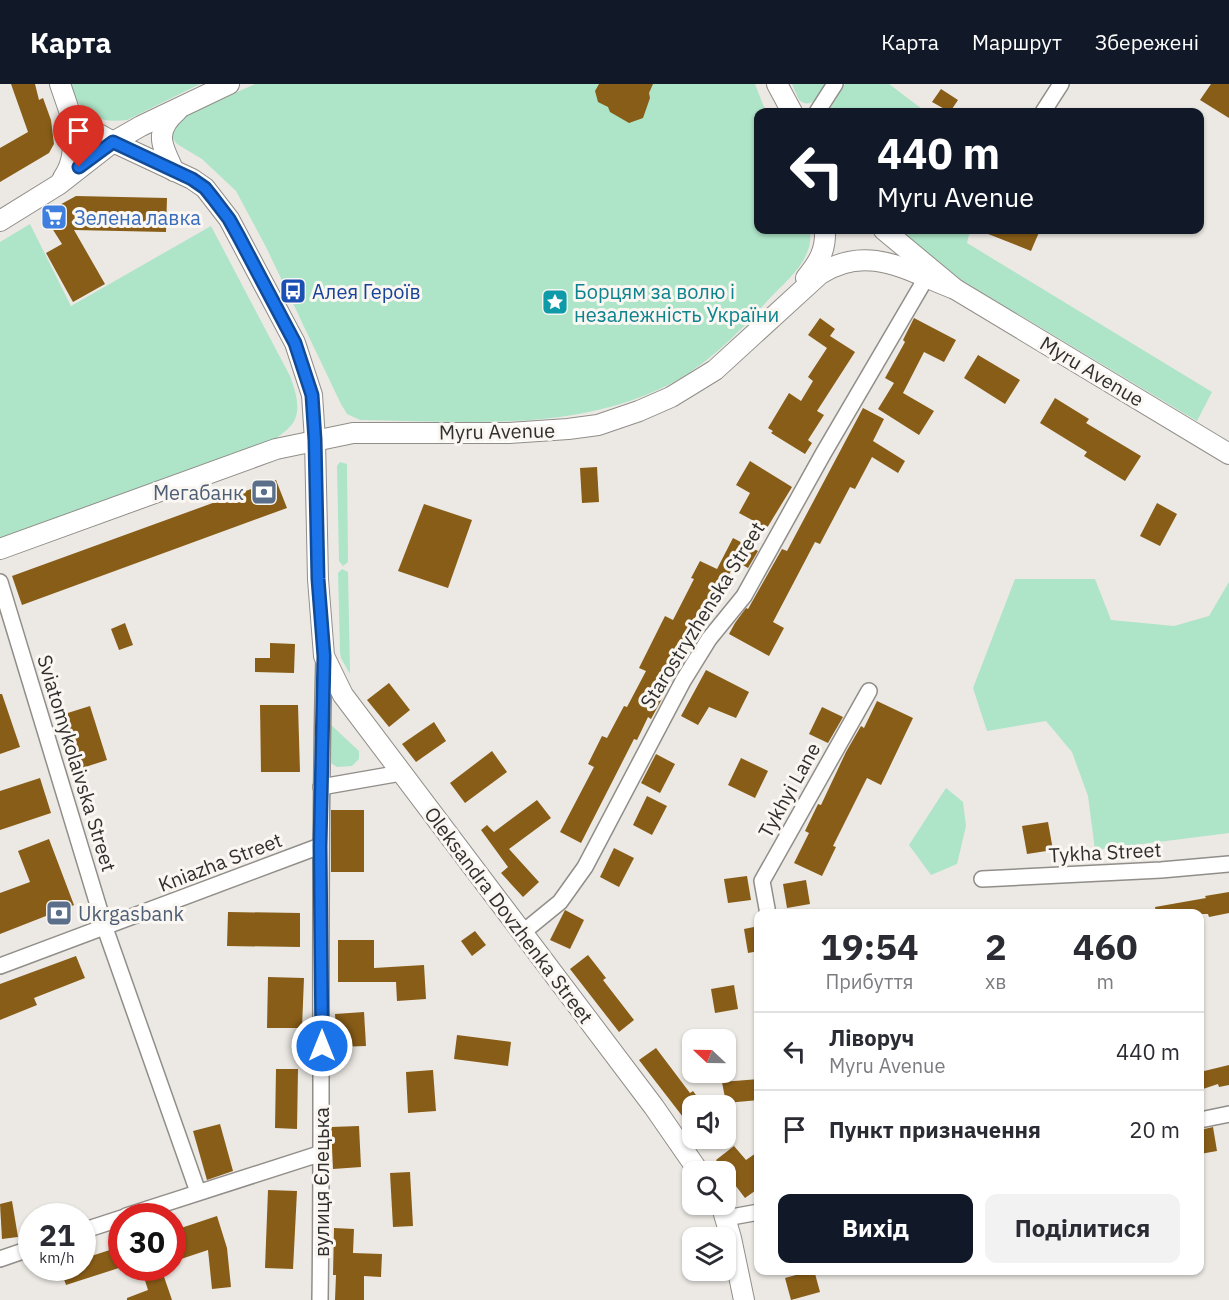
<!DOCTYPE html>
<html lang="uk">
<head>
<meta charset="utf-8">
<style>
  body { margin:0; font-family:"IBM Plex Sans",sans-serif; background:#f2f2f3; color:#2b2b33; height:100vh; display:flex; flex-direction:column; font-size:22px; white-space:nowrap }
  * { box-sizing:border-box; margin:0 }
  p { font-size:20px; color:#7c7c81 }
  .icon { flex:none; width:33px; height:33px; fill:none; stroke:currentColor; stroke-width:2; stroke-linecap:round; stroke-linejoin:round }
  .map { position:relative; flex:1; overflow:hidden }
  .drawer { position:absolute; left:754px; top:825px; width:450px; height:366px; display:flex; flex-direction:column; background:#fff; border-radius:12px; box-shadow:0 2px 4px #0004 }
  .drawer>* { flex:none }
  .guide { position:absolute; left:754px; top:24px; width:450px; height:126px; border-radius:12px; box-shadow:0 2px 4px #0004; background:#111827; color:#fff; overflow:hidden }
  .needle { width:39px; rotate:292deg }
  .fabs { position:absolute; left:682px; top:945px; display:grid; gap:12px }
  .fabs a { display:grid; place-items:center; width:54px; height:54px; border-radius:12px; background:#fff; box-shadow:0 2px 4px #0004; font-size:30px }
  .speed { position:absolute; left:18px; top:1119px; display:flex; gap:12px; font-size:30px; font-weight:700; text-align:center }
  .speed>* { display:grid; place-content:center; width:78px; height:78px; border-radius:50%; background:#fff; box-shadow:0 2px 4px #0004; line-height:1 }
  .speed small { font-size:15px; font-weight:400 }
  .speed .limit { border:9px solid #d22; background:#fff; color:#111 }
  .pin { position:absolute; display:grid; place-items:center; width:51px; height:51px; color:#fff; margin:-62px -26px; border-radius:50% 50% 50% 0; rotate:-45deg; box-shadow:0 0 6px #0007 }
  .pin .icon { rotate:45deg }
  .me { position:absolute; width:66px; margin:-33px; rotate:0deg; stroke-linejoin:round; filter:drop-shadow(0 0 4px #0008) }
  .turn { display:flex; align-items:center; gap:21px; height:126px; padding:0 24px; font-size:27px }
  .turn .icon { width:78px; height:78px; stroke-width:2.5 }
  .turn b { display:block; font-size:42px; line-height:51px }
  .eta { display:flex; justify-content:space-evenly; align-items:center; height:102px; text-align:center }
  .eta b { font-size:36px; font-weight:800; line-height:42px }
  .cta { display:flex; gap:12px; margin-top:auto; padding:12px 24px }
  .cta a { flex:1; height:69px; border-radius:12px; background:#111827; color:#fff; font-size:24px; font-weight:800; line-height:69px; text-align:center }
  .cta a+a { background:#f2f2f3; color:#2b2b33 }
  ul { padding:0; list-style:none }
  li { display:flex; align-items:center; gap:18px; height:78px; padding:0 24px; border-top:2px solid #e1e1e2 }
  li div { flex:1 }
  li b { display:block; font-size:22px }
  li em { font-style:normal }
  header { display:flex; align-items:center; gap:36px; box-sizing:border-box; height:84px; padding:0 30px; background:#111827; color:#fff }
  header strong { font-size:28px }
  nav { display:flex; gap:33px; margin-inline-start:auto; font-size:21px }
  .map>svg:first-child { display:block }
  .green { fill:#aee4c7 }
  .building { fill:#885d17 }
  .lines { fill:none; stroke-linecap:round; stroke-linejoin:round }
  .minor-casing { stroke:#918e89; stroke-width:18 }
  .major-casing { stroke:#918e89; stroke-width:22 }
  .minor { stroke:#fff; stroke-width:15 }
  .major { stroke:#fff; stroke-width:20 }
  .route-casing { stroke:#114b97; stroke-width:15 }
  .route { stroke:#1a73e8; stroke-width:10 }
  .labels { text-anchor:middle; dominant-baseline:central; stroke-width:6; stroke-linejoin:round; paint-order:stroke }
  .shop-label { font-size:20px; fill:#366cbe; stroke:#faf6f1; text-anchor:start }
  .transit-label { font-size:20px; fill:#164399; stroke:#faf6f1; text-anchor:start }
  .culture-label { font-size:20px; fill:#0d838f; stroke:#faf6f1; text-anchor:start }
  .street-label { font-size:20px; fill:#312f2d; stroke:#faf6f1 }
  .service-label { font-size:20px; fill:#4e5e75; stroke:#faf6f1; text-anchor:end }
</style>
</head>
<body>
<header>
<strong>Карта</strong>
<nav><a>Карта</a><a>Маршрут</a><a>Збережені</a></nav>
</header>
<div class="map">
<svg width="1229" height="1216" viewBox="0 0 1229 1216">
  <rect width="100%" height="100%" fill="#ece9e4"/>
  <g class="green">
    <path d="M 69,0 L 200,0 L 127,36 C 96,40 80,29 69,0 Z"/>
    <path d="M 255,0 L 755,0 L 766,28 L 759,28 L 759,146 L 810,146 C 814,176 787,196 768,216 C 740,248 706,282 668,301 C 573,349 464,337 360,336 L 347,330 L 341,320 L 266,163 L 236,107 L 202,75 L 177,60 L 173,55 L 171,48 L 178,35 Z"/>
    <path d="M 792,0 L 826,0 C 820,10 812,27 799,16 Z"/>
    <path d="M 845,0 L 889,0 L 926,28 L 828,28 Z"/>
    <path d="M 30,140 L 71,222 L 211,142 L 290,292 C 295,306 302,325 293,339 C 289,345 281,350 276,355 L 0,456 L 0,158 Z"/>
    <path d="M 889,146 L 970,146 L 967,159 L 1212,308 L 1197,337 L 938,182 Z"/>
    <path d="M 340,378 L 347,380 L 347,386 L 348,478 L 343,482 L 339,477 L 337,382 Z"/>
    <path d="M 342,485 L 348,488 L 350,590 L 341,574 L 340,568 L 338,489 Z"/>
    <path d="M 1015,495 L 1095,495 L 1111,536 L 1174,542 L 1209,532 L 1229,498 L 1229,749 L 1095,766 L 1088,712 L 1072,668 L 1046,637 L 987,647 L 973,604 Z"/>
    <path d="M 329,639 L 359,667 L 359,675 L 352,682 L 337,683 L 328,677 Z"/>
    <path d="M 946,704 L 963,718 L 966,742 L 957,780 L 931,791 L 909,761 Z"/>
  </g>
  <g class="building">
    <path d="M 11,0 L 35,0 L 39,16 L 43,14 L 51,36 L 54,60 L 49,69 L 0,98 L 0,64 L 28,48 Z"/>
    <path d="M 599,0 L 653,0 L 649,9 L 650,14 L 643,34 L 629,39 L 610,28 L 608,23 L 598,18 L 595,7 Z"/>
    <path d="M 1211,0 L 1229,0 L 1229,34 L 1200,16 Z"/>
    <path d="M 941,5 L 958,16 L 950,28 L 932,18 Z"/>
    <path d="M 76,112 L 167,114 L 166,148 L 74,146 L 105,200 L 73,218 L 46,169 L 62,160 L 43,130 Z"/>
    <path d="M 978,146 L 1040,146 L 1031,167 Z"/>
    <path d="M 820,234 L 835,245 L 830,252 L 855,268 L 817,327 L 824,331 L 808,356 L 812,359 L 805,370 L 771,349 L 773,347 L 768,344 L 789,309 L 801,317 L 813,297 L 808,293 L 827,264 L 808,251 Z"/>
    <path d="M 914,234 L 956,256 L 944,278 L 924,268 L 903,309 L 934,327 L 919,351 L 878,325 L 894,299 L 885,294 L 905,258 L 903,256 Z"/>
    <path d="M 978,271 L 1020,296 L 1005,320 L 964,294 Z"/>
    <path d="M 1055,314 L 1089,335 L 1086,339 L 1141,372 L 1125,397 L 1084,372 L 1087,368 L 1040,339 Z"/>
    <path d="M 863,324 L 884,335 L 873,357 L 905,377 L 898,389 L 872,373 L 855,405 L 850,403 L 820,460 L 815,458 L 773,538 L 784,544 L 769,572 L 729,550 L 735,539 L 746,524 L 748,525 L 782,465 L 787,467 Z"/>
    <path d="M 750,377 L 792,403 L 767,444 L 739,429 L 750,409 L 736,401 Z"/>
    <path d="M 597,383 L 599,418 L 582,419 L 580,384 Z"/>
    <path d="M 276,396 L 287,424 L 22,521 L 12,492 Z"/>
    <path d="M 1157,419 L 1177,430 L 1160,462 L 1140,452 Z"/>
    <path d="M 424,420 L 472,436 L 448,504 L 398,487 Z"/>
    <path d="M 733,454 L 758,467 L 748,484 L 736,477 L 715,518 L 718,520 L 709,537 L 697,530 L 656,610 L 663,613 L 651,635 L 648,633 L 637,656 L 634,655 L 581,759 L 560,748 L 594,683 L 588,680 L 602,652 L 607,654 L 624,622 L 627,623 L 646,587 L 639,584 L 665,532 L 673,536 L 694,495 L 691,494 L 700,477 L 717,485 Z"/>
    <path d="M 125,539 L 133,561 L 119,566 L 111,545 Z"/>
    <path d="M 270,559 L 295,560 L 294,589 L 255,588 L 255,574 L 270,574 Z"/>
    <path d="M 706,586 L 749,608 L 736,634 L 709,623 L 698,641 L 681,632 Z"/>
    <path d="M 389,599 L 410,626 L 389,643 L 367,616 Z"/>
    <path d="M 0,610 L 2,610 L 20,663 L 0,670 Z"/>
    <path d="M 877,617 L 913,634 L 881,701 L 867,694 L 833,762 L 836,763 L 822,792 L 794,779 L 809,749 L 805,747 L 818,720 L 821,721 L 846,668 L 861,642 L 864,644 Z"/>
    <path d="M 260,621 L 298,621 L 300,688 L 261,688 Z"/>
    <path d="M 90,622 L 107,676 L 76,686 L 58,632 Z"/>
    <path d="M 822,623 L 843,633 L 828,659 L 809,650 Z"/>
    <path d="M 434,638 L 446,657 L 416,678 L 402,660 Z"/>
    <path d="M 492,667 L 507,688 L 465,719 L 450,699 Z"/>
    <path d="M 656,670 L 675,680 L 660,709 L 641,699 Z"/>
    <path d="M 741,674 L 768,687 L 755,714 L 728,701 Z"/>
    <path d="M 40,694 L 51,729 L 0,746 L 0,707 Z"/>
    <path d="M 647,712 L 667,722 L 652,751 L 633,741 Z"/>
    <path d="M 537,716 L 551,734 L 509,765 L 539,798 L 523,813 L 501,789 L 508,783 L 481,746 L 487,741 L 494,748 Z"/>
    <rect x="331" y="726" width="33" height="62"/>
    <path d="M 1048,738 L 1053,766 L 1027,770 L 1022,742 Z"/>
    <path d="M 49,755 L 74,821 L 0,850 L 0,809 L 30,798 L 18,767 Z"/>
    <path d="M 614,764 L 634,774 L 619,803 L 600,793 Z"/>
    <path d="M 747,792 L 751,816 L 728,819 L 724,795 Z"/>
    <path d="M 806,796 L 810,820 L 787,824 L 783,800 Z"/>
    <path d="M 1229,808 L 1229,829 L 1209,833 L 1208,830 L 1156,830 L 1155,823 L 1206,814 L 1205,812 Z"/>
    <path d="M 565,826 L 584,836 L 570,865 L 550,856 Z"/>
    <path d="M 228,828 L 300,829 L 300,863 L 227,862 Z"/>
    <path d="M 759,842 L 759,867 L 748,869 L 744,845 Z"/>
    <path d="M 475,847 L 486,861 L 472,872 L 461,857 Z"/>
    <path d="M 338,856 L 374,856 L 374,884 L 424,881 L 426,915 L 397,917 L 396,898 L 338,898 Z"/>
    <path d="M 588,871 L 606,894 L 603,896 L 634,936 L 619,948 L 570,885 Z"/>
    <path d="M 76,872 L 85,894 L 34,914 L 37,921 L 0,936 L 0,900 Z"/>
    <path d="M 268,893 L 304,894 L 302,944 L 267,944 Z"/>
    <path d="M 734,901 L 738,925 L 715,929 L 711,905 Z"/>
    <path d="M 364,928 L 366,962 L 337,963 L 335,930 Z"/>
    <path d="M 457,951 L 511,958 L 508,982 L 454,975 Z"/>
    <path d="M 656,964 L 690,1009 L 693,1007 L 704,1022 L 693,1022 L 693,1046 L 639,976 Z"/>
    <path d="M 1229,981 L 1229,1001 L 1219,1003 L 1218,1000 L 1200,1006 L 1200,988 Z"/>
    <path d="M 276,985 L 298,985 L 297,1045 L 275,1044 Z"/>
    <path d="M 433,986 L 436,1027 L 408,1029 L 406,988 Z"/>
    <path d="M 759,995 L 759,1016 L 726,1019 L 722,998 Z"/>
    <path d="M 220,1040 L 233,1087 L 207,1096 L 193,1047 Z"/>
    <path d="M 359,1042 L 361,1083 L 333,1085 L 331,1043 Z"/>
    <path d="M 1213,1043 L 1217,1067 L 1200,1070 L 1200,1046 Z"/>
    <path d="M 734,1062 L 746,1076 L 759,1067 L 759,1104 L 745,1114 L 716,1076 Z"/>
    <path d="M 410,1088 L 413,1142 L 393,1143 L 390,1089 Z"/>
    <path d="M 268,1106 L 297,1107 L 293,1185 L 265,1184 Z"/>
    <path d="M 12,1117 L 18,1153 L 2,1155 L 0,1120 Z"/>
    <path d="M 217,1132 L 227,1164 L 231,1203 L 212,1205 L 208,1166 L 172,1178 L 172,1147 Z"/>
    <path d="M 334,1144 L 354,1145 L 353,1169 L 382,1170 L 381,1193 L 364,1192 L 364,1216 L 335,1216 L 336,1191 L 333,1191 Z"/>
    <path d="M 116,1164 L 122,1183 L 66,1201 L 60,1184 L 82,1184 L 82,1175 Z"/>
    <path d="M 141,1184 L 161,1184 L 172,1216 L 127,1216 L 127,1214 L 148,1206 Z"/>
    <path d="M 814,1186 L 820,1208 L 791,1216 L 785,1194 Z"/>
  </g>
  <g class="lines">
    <defs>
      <g id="minor">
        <path d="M 817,28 L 835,0"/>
        <path d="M 1043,28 L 1061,0"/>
        <path d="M 0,498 L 105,844 L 198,1108"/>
        <path d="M 321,703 L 401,689"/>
        <path d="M 982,795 L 1161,786 L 1229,780"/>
        <path d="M 768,830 L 762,797 L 869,607"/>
        <path d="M 522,849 L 560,818 L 585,783 L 683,597 L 709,555 L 744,512 L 823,370 L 926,194"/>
        <path d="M 0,882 L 320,762"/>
        <path d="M 1200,1036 L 1229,1030"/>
        <path d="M 126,1132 L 322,1069"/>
        <path d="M 726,1134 L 759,1128"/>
        <path d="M 82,1147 L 122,1134"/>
        <path d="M 0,1175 L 32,1164"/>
        <path d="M 320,1216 C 323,1002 318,788 324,574"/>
      </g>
      <g id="major">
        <path d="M 60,0 L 72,35 L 113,58 L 192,95 L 205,104 L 229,135 L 295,259 L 312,311 L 315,356 L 318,495 L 324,572 L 343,611 L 654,1023 L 699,1088"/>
        <path d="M 777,0 L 792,28"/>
        <path d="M 174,87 C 162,62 153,48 177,27"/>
        <path d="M 63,94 C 76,76 73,56 72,35"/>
        <path d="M 0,137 L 58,101 L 113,58 L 141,42 L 229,0"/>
        <path d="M 884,146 L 955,205 L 1229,370"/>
        <path d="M 806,194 C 819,178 826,166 825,146"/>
        <path d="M 0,465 L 276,365 L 353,349 L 509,349 L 568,345 L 598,341 L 639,327 L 671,313 L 715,286 L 820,190 C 868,159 907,187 955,205"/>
        <path d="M 721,1120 L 731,1154 L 744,1216"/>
      </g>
    </defs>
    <use href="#minor" class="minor-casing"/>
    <use href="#major" class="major-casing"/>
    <use href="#minor" class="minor"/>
    <use href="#major" class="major"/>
  </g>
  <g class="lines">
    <defs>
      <path id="route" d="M 79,83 L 113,58 L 192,95 L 205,104 L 213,114 L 229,135 L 239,153 L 295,259 L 312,311 L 315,356 L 318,495 L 324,572 L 320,762 L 322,962"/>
    </defs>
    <use href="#route" class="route-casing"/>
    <use href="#route" class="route"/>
  </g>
  <defs>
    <symbol id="supermarket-square" viewBox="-11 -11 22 22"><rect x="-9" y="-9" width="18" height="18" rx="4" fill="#3f7fe0" stroke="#faf6f1"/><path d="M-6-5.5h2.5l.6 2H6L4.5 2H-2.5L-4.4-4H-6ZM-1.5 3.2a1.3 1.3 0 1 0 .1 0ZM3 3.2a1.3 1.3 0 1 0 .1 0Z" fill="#fff"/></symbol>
    <symbol id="bus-square" viewBox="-11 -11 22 22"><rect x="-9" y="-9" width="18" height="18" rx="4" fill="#1a4fb4" stroke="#faf6f1"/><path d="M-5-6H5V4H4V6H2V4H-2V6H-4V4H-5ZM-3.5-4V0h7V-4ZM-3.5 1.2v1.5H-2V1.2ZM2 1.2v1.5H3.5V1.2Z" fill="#fff"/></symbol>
    <symbol id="sight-square" viewBox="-11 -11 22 22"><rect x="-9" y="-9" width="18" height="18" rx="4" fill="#0f9aa8" stroke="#faf6f1"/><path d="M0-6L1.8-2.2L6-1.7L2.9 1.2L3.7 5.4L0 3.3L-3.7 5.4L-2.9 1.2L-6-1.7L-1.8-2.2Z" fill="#fff"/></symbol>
    <symbol id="bank-square" viewBox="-11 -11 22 22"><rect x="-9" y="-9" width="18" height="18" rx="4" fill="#5c6f8a" stroke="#faf6f1"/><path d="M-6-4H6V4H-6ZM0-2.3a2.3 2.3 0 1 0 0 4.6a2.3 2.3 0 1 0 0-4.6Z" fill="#fff"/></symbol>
  </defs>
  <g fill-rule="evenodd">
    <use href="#supermarket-square" x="39" y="118" width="30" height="30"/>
    <use href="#bus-square" x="278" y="192" width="30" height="30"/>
    <use href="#sight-square" x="540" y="203" width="30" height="30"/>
    <use href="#bank-square" x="249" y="393" width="30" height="30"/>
    <use href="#bank-square" x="44" y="814" width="30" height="30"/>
  </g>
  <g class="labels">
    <g class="shop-label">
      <text x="74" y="133">Зелена лавка</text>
    </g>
    <g class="transit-label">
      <text x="312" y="207">Алея Героїв</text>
    </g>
    <g class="culture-label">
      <text x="574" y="207">Борцям за волю і<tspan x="574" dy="23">незалежність України</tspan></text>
    </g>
    <g class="street-label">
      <text transform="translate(1092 287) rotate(31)">Myru Avenue</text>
      <text transform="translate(497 347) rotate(-1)">Myru Avenue</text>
      <text transform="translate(702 531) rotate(-58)">Starostryzhenska Street</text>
      <text transform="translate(77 679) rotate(73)">Sviatomykolaivska Street</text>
      <text transform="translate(789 706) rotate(-61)">Tykhyi Lane</text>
      <text transform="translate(1105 768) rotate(-3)">Tykha Street</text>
      <text transform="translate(220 778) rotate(-21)">Kniazha Street</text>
      <text transform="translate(509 831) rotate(53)">Oleksandra Dovzhenka Street</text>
      <text transform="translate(321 1098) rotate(-90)">вулиця Єлецька</text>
    </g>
    <g class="service-label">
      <text x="244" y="408">Мегабанк</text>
      <text x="78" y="829" text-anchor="start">Ukrgasbank</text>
    </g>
  </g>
</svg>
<div class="fabs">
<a><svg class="needle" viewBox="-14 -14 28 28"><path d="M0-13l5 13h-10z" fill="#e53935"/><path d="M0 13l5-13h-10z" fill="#7c7c81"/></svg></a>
<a><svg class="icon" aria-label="sound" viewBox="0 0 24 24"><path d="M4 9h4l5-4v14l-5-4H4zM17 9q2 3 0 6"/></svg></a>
<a><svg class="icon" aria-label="search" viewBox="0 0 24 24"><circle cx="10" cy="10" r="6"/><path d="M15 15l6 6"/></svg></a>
<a><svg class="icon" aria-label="layers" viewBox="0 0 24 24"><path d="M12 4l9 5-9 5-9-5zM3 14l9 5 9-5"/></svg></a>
</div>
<div class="speed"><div>21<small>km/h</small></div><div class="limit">30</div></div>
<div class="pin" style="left:79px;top:83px;background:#d93025"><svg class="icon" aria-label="arrive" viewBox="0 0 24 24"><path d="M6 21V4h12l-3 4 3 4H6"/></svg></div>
<svg class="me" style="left:322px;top:962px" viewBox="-20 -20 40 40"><circle r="17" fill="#1a73e8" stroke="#fff" stroke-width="3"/><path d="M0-11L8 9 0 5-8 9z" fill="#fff"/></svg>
<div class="guide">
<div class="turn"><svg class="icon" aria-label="left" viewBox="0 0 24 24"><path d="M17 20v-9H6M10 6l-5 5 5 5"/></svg><div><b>440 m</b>Myru Avenue</div></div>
</div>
<section class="drawer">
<div class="eta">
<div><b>19:54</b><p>Прибуття</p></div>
<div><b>2</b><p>хв</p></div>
<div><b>460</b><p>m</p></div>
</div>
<ul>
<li><svg class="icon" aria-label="left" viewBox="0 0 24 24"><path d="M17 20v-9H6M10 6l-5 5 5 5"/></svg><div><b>Ліворуч</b><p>Myru Avenue</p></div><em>440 m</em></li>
<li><svg class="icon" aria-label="arrive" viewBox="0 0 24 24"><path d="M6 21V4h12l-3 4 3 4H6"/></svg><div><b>Пункт призначення</b></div><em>20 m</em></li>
</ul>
<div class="cta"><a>Вихід</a><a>Поділитися</a></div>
</section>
</div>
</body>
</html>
